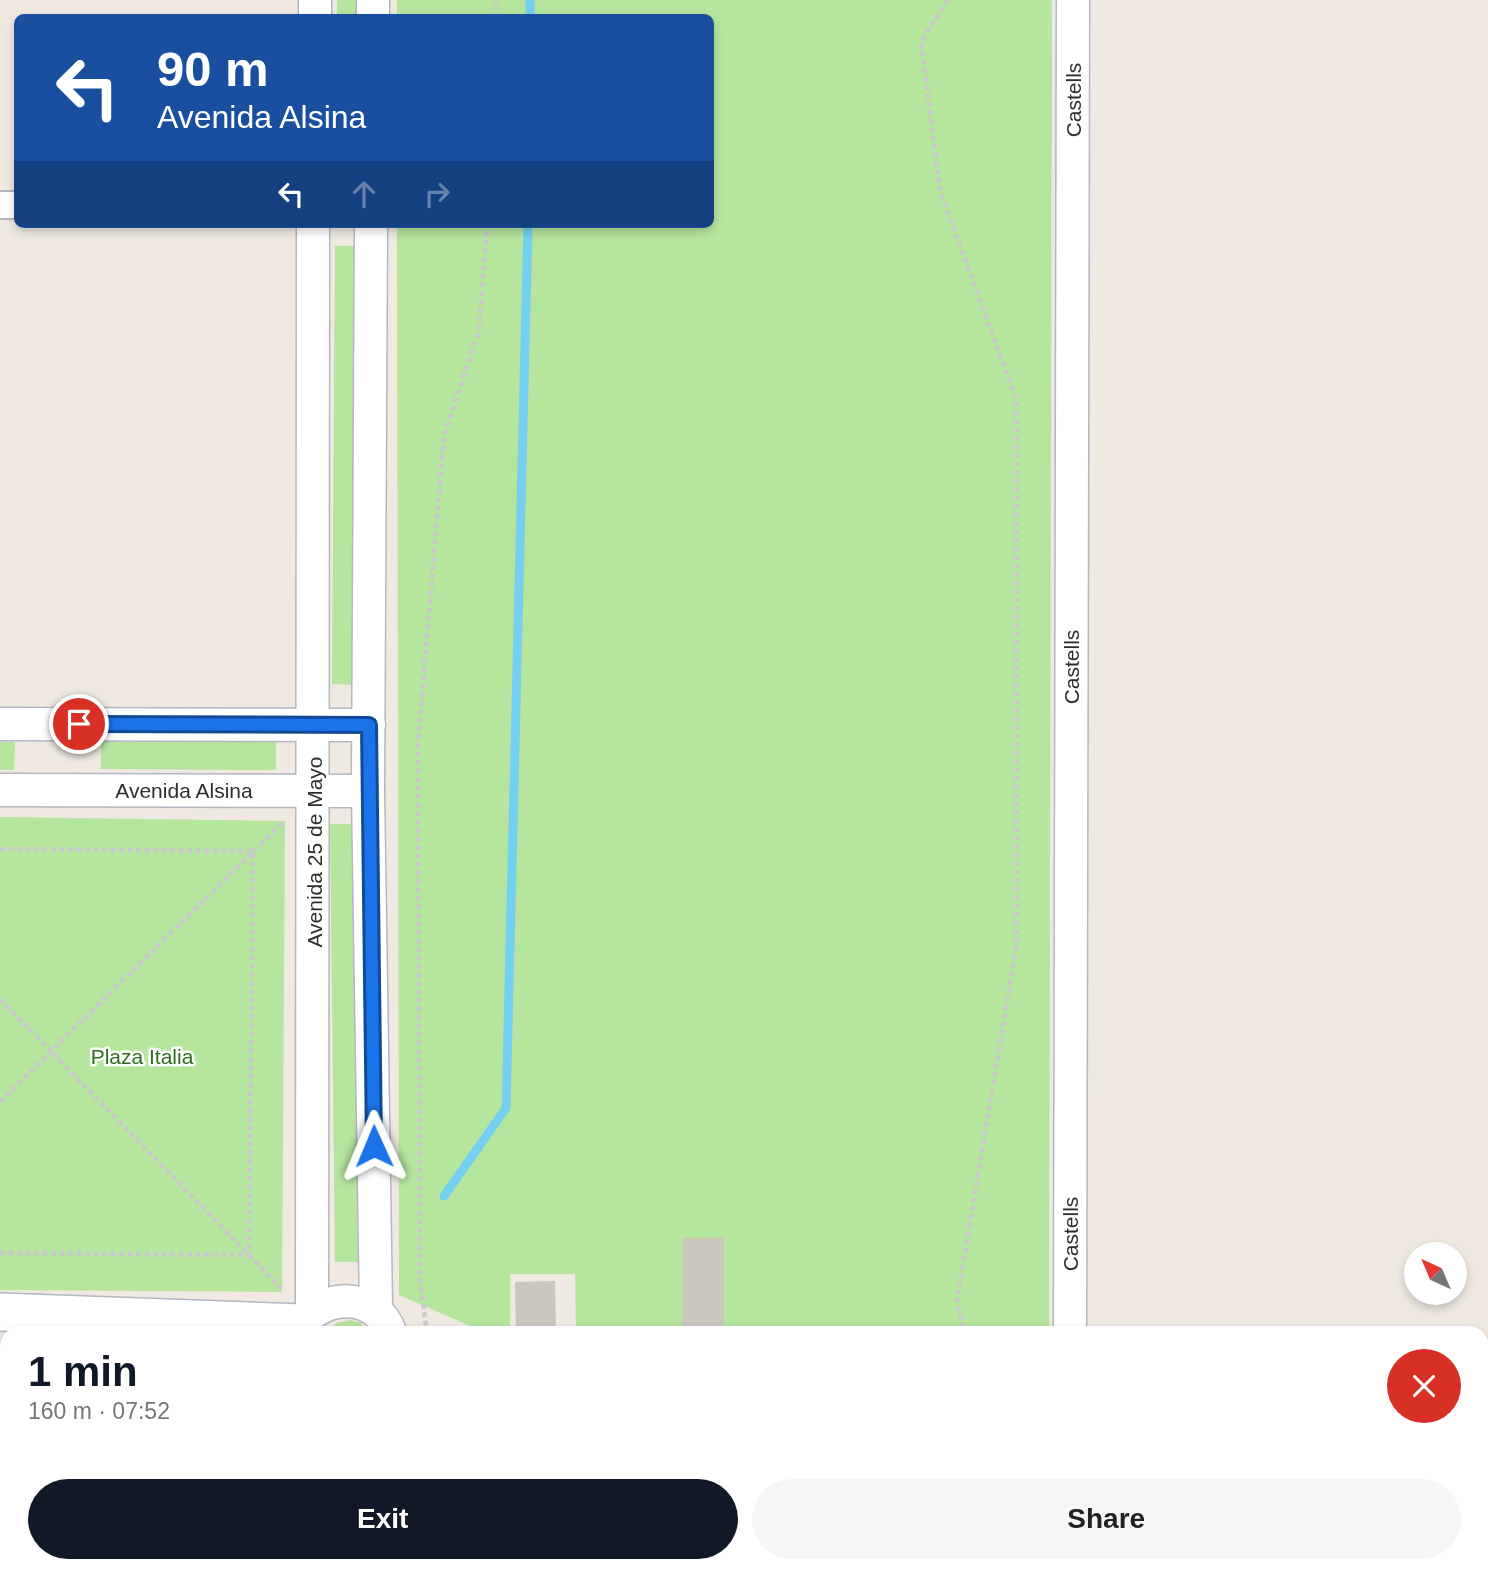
<!DOCTYPE html>
<html lang="en">
<head>
<meta charset="utf-8">
<style>
  body { margin:0; font-family:Helvetica,sans-serif; background:#f6f6f6; color:#202124; height:100vh; display:flex; flex-direction:column; font-size:26px; white-space:nowrap }
  * { box-sizing:border-box; margin:0 }
  p { font-size:23px; color:#757577 }
  .icon { flex:none; width:38px; height:38px; fill:none; stroke:currentColor; stroke-width:2; stroke-linecap:round; stroke-linejoin:round }
  .map { position:relative; flex:1; overflow:hidden }
  .details { position:absolute; left:0px; top:1326px; width:1489px; height:247px; display:flex; flex-direction:column; background:#fff; border-radius:21px 21px 0 0; box-shadow:0 4px 10px #0003 }
  .details>* { flex:none }
  .hud { position:absolute; left:14px; top:14px; width:700px; height:214px; border-radius:10px; box-shadow:0 4px 10px #0003; background:#1a4fa0; color:#fff; overflow:hidden }
  .needle { width:46px; rotate:316deg }
  .tools { position:absolute; left:1404px; top:1242px; display:grid; gap:14px }
  .tools a { display:grid; place-items:center; width:63px; height:63px; border-radius:50%; background:#fff; box-shadow:0 4px 10px #0003; font-size:35px }
  .pin { position:absolute; display:grid; place-items:center; width:60px; height:60px; color:#fff; margin:-30px; border:4px solid #fff; border-radius:50%; box-shadow:0 2px 7px #0007 }
  .me { position:absolute; width:77px; margin:-38px; rotate:359deg; stroke-linejoin:round; filter:drop-shadow(0 0 5px #0008) }
  .turn { display:flex; align-items:center; gap:24px; height:147px; padding:0 28px; font-size:32px }
  .turn .icon { width:91px; height:91px; stroke-width:2.5 }
  .turn b { display:block; font-size:49px; line-height:60px }
  .lanes { display:flex; align-items:center; height:66px; padding:0 28px; background:#0003; justify-content:center; gap:35px; direction:ltr }
  .lanes .off { opacity:.35 }
  .round { display:grid; place-items:center; flex:none; width:74px; height:74px; border-radius:37px; background:#f6f6f6 }
  .summary { display:flex; align-items:center; justify-content:space-between; height:119px; padding:0 28px }
  h1 { font-size:42px; font-weight:600; line-height:52px; color:#111827 }
  .action { display:flex; gap:14px; margin-top:auto; padding:14px 28px }
  .action a { flex:1; height:80px; border-radius:42px; background:#111827; color:#fff; font-size:28px; font-weight:600; line-height:80px; text-align:center }
  .action a+a { background:#f6f6f6; color:#202124 }
  .map>svg:first-child { display:block }
  .green { fill:#b6e59e }
  .lines { fill:none; stroke-linecap:round; stroke-linejoin:round }
  .stream { stroke:#75cff0; stroke-width:9 }
  .building { fill:#cbc7bf; stroke:#cbc5ba; stroke-width:2 }
  .service-casing { stroke:#b4b7c1; stroke-width:16 }
  .minor-casing { stroke:#b4b7c1; stroke-width:30 }
  .tertiary-casing { stroke:#b4b7c1; stroke-width:35 }
  .secondary-casing { stroke:#b4b7c1; stroke-width:40 }
  .path { stroke:#c9c9c9; stroke-width:4.5; stroke-dasharray:5 3.5; stroke-linecap:butt }
  .service { stroke:#fff; stroke-width:12 }
  .minor { stroke:#fff; stroke-width:26 }
  .tertiary { stroke:#fff; stroke-width:32 }
  .secondary { stroke:#fff; stroke-width:37 }
  .route-casing { stroke:#114b97; stroke-width:18 }
  .route { stroke:#1a73e8; stroke-width:12 }
  .labels { text-anchor:middle; dominant-baseline:central; stroke-width:5; stroke-linejoin:round; paint-order:stroke }
  .street-label { font-size:21px; fill:#2e2e2e; stroke:#fff }
  .park-label { font-size:21px; fill:#2c6e1b; stroke:#fff }
</style>
</head>
<body>
<div class="map">
<svg width="1488" height="1573" viewBox="0 0 1488 1573">
  <rect width="100%" height="100%" fill="#efe9e1"/>
  <g class="green">
    <path d="M 337,0 L 360,0 L 360,17 L 337,18 Z"/>
    <path d="M 397,0 L 1052,0 L 1049,1333 L 576,1333 L 575,1274 L 510,1274 L 510,1333 L 486,1333 L 399,1295 L 397,224 L 710,224 L 710,18 L 397,17 Z"/>
    <path d="M 335,246 L 358,246 L 355,685 L 332,684 Z"/>
    <path d="M 101,741 L 276,742 L 276,770 L 101,769 Z"/>
    <path d="M 0,742 L 15,742 L 14,770 L 0,770 Z"/>
    <path d="M 0,817 L 285,821 L 282,1292 L 0,1290 Z"/>
    <path d="M 330,824 L 353,824 L 358,1262 L 335,1262 Z"/>
    <path d="M 350,1320 L 362,1323 L 362,1333 L 325,1333 L 337,1323 Z"/>
    <path d="M 0,1393 L 7,1393 L 7,1566 L 292,1566 L 293,1573 L 0,1573 Z"/>
    <path d="M 492,1566 L 1049,1566 L 1049,1573 L 486,1573 Z"/>
  </g>
  <g class="lines">
    <g class="stream">
      <path d="M 530,18 L 530,0"/>
      <path d="M 444,1196 L 506,1108 L 528,224"/>
    </g>
  </g>
  <g class="building">
    <path d="M 684,1239 L 723,1239 L 723,1334 L 683,1334 Z"/>
    <path d="M 554,1282 L 555,1334 L 517,1334 L 516,1283 Z"/>
  </g>
  <g class="lines">
    <defs>
      <path id="service" d="M 408,1573 L 427,1566"/>
      <path id="minor" d="M 0,205 L 18,205"/>
      <g id="tertiary">
        <path d="M 315,18 L 315,0"/>
        <path d="M 373,18 L 373,0"/>
        <path d="M 371,224 L 368,791 L 376,1310"/>
        <path d="M 0,724 L 369,725"/>
        <path d="M 0,790 L 368,791"/>
        <path d="M 312,1311 L 313,224"/>
        <path d="M 301,1325 C 324,1292 377,1292 391,1334"/>
        <path d="M 1070,1334 L 1073,0"/>
        <path d="M 1482,1382 L 1488,1382"/>
        <path d="M 311,1573 L 311,1566"/>
        <path d="M 372,1573 L 372,1566"/>
        <path d="M 1069,1573 L 1069,1566"/>
      </g>
      <g id="secondary">
        <path d="M 0,1312 L 302,1323"/>
        <path d="M 0,1371 L 7,1371"/>
      </g>
    </defs>
    <use href="#service" class="service-casing"/>
    <use href="#minor" class="minor-casing"/>
    <use href="#tertiary" class="tertiary-casing"/>
    <use href="#secondary" class="secondary-casing"/>
    <g class="path">
      <path d="M 948,0 L 921,41 L 940,191 L 1017,402 L 1017,942 L 957,1300 L 964,1334"/>
      <path d="M 496,18 L 496,0"/>
      <path d="M 0,849 L 253,851 L 249,1255 L 0,1253"/>
      <path d="M 0,999 L 281,1288"/>
      <path d="M 0,1102 L 283,822"/>
      <path d="M 427,1334 L 420,1280 L 418,743 L 444,436 L 479,329 L 487,224"/>
      <path d="M 0,1412 L 7,1412"/>
      <path d="M 117,1573 L 124,1566"/>
      <path d="M 277,1573 L 277,1566"/>
      <path d="M 1012,1573 L 1012,1566"/>
    </g>
    <use href="#service" class="service"/>
    <use href="#minor" class="minor"/>
    <use href="#tertiary" class="tertiary"/>
    <use href="#secondary" class="secondary"/>
  </g>
  <g class="lines">
    <defs>
      <path id="route" d="M 79,724 L 369,725 L 374,1146"/>
    </defs>
    <use href="#route" class="route-casing"/>
    <use href="#route" class="route"/>
  </g>
  <g class="labels">
    <g class="street-label">
      <text transform="translate(1073 100) rotate(-90)">Castells</text>
      <text transform="translate(1071 667) rotate(-90)">Castells</text>
      <text x="184" y="790">Avenida Alsina</text>
      <text transform="translate(314 852) rotate(-90)">Avenida 25 de Mayo</text>
      <text transform="translate(1070 1234) rotate(-90)">Castells</text>
    </g>
    <g class="park-label">
      <text x="142" y="1056">Plaza Italia</text>
    </g>
  </g>
</svg>
<div class="tools">
<a><svg class="needle" viewBox="-14 -14 28 28"><path d="M0-13l5 13h-10z" fill="#e53935"/><path d="M0 13l5-13h-10z" fill="#757577"/></svg></a>
</div>
<div class="pin" style="left:79px;top:724px;background:#d93025"><svg class="icon" aria-label="arrive" viewBox="0 0 24 24"><path d="M6 21V4h12l-3 4 3 4H6"/></svg></div>
<svg class="me" style="left:374px;top:1146px" viewBox="-20 -20 40 40"><path d="M0-17L14 15 0 8-14 15z" fill="#1a73e8" stroke="#fff" stroke-width="4"/></svg>
<div class="hud">
<div class="turn"><svg class="icon" aria-label="left" viewBox="0 0 24 24"><path d="M17 20v-9H6M10 6l-5 5 5 5"/></svg><div><b>90 m</b>Avenida Alsina</div></div>
<div class="lanes"><svg class="icon" aria-label="left" viewBox="0 0 24 24"><path d="M17 20v-9H6M10 6l-5 5 5 5"/></svg><svg class="icon off" aria-label="ahead" viewBox="0 0 24 24"><path d="M12 20V5M6 11l6-6 6 6"/></svg><svg class="icon off" aria-label="right" viewBox="0 0 24 24"><path d="M7 20v-9h11M14 6l5 5-5 5"/></svg></div>
</div>
<section class="details">
<div class="summary"><div><h1>1 min</h1><p>160 m · 07:52</p></div><a class="round" style="background:#d93025;color:#fff"><svg class="icon" aria-label="close" viewBox="0 0 24 24"><path d="M6 6l12 12M18 6L6 18"/></svg></a></div>
<div class="action"><a>Exit</a><a>Share</a></div>
</section>
</div>
</body>
</html>
